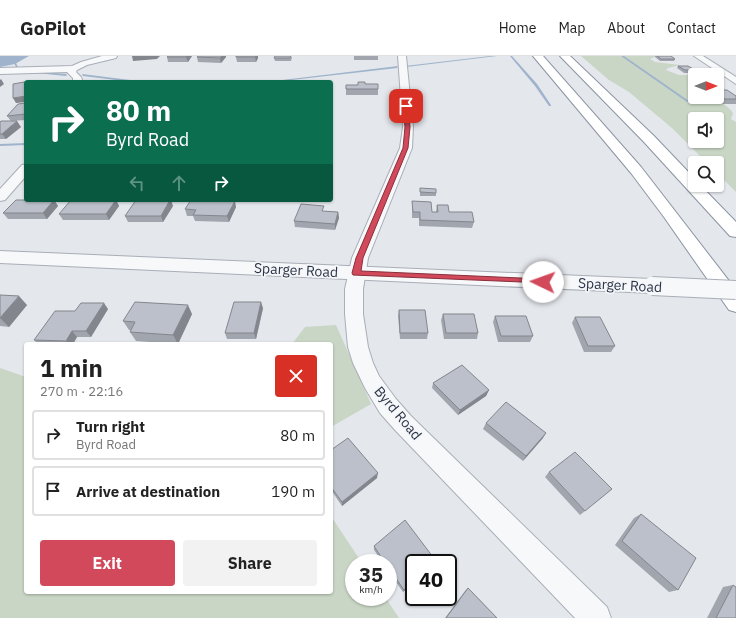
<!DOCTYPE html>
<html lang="en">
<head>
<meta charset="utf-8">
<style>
  body { margin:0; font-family:"IBM Plex Sans",sans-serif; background:#f2f2f2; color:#222; height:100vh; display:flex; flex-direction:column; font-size:15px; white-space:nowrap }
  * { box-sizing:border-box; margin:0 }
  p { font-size:13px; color:#767676 }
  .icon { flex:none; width:22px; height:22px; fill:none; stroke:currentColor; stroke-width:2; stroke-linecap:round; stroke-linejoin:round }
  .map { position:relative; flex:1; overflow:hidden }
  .drawer { position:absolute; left:24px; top:286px; width:309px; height:252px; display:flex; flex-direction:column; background:#fff; border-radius:4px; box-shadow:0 1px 3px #0004 }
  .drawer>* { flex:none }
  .hud { position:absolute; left:24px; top:24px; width:309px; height:122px; border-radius:4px; box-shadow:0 1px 3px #0004; background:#0b6e4f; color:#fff; overflow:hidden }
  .needle { width:26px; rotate:90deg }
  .buttons { position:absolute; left:688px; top:12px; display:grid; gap:8px }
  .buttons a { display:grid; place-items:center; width:36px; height:36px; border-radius:4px; background:#fff; box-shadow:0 1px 3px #0004; font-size:20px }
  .speed { position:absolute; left:345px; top:498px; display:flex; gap:8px; font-size:20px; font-weight:700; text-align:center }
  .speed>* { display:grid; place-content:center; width:52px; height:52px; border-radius:50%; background:#fff; box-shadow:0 1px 3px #0004; line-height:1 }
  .speed small { font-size:10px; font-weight:400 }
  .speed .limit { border:2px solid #111; border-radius:6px; background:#fff; color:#111 }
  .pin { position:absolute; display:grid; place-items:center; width:34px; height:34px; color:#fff; margin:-17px; border-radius:8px; box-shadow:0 2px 6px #0006 }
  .me { position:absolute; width:44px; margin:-22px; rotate:273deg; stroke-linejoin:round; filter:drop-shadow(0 0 3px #0008) }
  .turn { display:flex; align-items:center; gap:14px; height:84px; padding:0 16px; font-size:18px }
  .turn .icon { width:52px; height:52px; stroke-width:2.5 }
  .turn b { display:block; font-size:28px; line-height:34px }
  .lanes { display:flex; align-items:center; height:38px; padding:0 16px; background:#0003; justify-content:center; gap:20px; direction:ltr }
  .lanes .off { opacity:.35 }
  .round { display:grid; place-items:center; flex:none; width:42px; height:42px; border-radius:4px; background:#f2f2f2 }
  .overview { display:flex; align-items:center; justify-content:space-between; height:68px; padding:0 16px }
  h1 { font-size:24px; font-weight:800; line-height:30px }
  .cta { display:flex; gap:8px; margin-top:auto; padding:8px 16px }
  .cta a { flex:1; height:46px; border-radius:4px; background:#d1495b; color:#fff; font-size:16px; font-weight:800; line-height:46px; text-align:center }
  .cta a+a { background:#f2f2f2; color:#222 }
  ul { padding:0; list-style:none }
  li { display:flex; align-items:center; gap:12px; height:50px; margin:0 8px 6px; padding:0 8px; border:2px solid #e0e0e0; border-radius:4px }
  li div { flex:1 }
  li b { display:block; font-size:15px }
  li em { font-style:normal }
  header { display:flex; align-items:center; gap:24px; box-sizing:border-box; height:56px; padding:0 20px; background:#fff; border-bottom:1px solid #e0e0e0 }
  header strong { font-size:19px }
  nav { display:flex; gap:22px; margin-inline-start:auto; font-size:14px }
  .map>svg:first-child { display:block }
  .green { fill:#c9d6c5; fill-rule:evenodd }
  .water { fill:#9fb4cc }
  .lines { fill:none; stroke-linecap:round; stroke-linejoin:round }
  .stream { fill:#9fb4cc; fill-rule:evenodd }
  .minor-casing { stroke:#a9aeb7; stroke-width:2 }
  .tertiary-casing { stroke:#a9aeb7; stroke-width:2 }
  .motorway-casing { stroke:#8b94a3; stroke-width:2 }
  .minor { fill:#f7f8fa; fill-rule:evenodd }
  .tertiary { fill:#f7f8fa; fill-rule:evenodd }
  .motorway { fill:#fff; fill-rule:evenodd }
  .tertiary-bridge-casing { stroke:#a9aeb7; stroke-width:20; stroke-linecap:butt }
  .tertiary-bridge { stroke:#f7f8fa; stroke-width:18 }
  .wall { fill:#a1a5ae }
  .shaded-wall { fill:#83868d }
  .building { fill:#bbc0ca; stroke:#83868d }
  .route { fill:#d1495b; stroke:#882f3b }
  .labels { text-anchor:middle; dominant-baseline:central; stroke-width:3.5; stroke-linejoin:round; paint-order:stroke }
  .street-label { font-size:14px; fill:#2b3445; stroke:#f4f6f9 }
</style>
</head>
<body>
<header>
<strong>GoPilot</strong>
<nav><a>Home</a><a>Map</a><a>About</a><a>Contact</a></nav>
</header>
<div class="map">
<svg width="736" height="562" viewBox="0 0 736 562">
  <rect width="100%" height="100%" fill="#e4e7ec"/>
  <g class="green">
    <path d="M 581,0 L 657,0 L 650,3 L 655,6 L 680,9 L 668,12 L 666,14 L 679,19 L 695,19 L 695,41 C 708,41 726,46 733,57 L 731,63 L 736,66 L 736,136 L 717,117 L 717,107 L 707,107 L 672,72 L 629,36 L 609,24 ZM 695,63 L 717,63 L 717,85 L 695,85 Z"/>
    <path d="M 336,269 L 371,348 L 331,371 L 331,288 L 292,288 L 305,271 Z"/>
    <path d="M 0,312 L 26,321 L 26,536 L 331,536 L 331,460 L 362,507 L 354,507 L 354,541 L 385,541 L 399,562 L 0,562 Z"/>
  </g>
  <path class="water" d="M 0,0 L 29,0 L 15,8 L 0,11 Z"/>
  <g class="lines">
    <g class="stream">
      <path d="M 490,0 L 497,0 L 406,11 L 405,10 Z"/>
      <path d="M 510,0 L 512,0 L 537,28 L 551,49 L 551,50 L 549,50 L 535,30 Z"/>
      <path d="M 621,0 L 624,0 L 689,45 L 687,46 Z"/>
      <path d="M 14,7 L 16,7 L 19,13 L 17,13 Z"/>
      <path d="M 398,10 L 397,12 L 274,26 L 266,26 Z"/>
      <path d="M 35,15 L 66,18 L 67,19 L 66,20 L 36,17 Z"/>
      <path d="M 82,18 L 138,25 L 139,26 L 132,26 L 83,20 Z"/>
      <path d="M 26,87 L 26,89 L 0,90 L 0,88 Z"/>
    </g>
    <defs>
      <g id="minor">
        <path d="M 102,0 L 117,0 L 116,2 L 87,9 L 77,14 L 76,16 L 81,21 L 83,26 L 73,26 L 73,22 L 67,16 L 0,18 L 0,12 L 72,10 L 81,6 Z"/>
        <path d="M 398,0 L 406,0 L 413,71 L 412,92 L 368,202 L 363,233 L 363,258 L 368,291 L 373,307 L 379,320 L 396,343 L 411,360 L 607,551 L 611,562 L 575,562 L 395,374 L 380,357 L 365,332 L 353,307 L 348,291 L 345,258 L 345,233 L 352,202 L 400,92 L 403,71 Z"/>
        <path d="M 694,0 L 703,0 L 736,21 L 736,28 Z"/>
        <path d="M 26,108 L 26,120 L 5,144 L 0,145 L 0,133 L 22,109 Z"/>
      </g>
      <path id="tertiary" d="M 0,195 L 652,223 L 659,225 L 662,230 L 659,235 L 652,237 L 0,207 Z"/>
      <g id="motorway">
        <path d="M 533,0 L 543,0 L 641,111 L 736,234 L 736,256 L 729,254 L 664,161 L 631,117 Z"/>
        <path d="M 560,0 L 570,0 L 654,80 L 695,123 L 695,129 L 700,129 L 736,166 L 736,181 L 730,180 L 644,86 Z"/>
      </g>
    </defs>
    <use href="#minor" class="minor-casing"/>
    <use href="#tertiary" class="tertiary-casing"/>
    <use href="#motorway" class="motorway-casing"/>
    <use href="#minor" class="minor"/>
    <use href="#tertiary" class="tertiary"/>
    <use href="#motorway" class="motorway"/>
    <defs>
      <path id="tertiary-bridge" d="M 652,230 L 736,234"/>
    </defs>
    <use href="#tertiary-bridge" class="tertiary-bridge-casing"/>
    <use href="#tertiary-bridge" class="tertiary-bridge"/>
  </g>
  <g class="wall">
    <path d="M 192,0 L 188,6 L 168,6 L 167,1 Z"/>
    <path d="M 236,0 L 258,0 L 258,2 L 256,6 L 237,6 L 236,1 Z"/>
    <rect x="354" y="0" width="24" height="4"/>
    <path d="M 655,0 L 671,0 L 675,3 L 674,5 L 660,5 L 655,1 Z"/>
    <path d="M 197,1 L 226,1 L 221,7 L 198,6 Z"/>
    <path d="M 292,1 L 291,5 L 275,5 L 274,2 Z"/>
    <path d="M 678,10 L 695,14 L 694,17 L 684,17 L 677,12 Z"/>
    <path d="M 365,28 L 378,28 L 378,39 L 346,39 L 346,33 Z"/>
    <path d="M 717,34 L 736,40 L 736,48 L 722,48 L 712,41 L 717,41 Z"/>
    <path d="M 26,47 L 26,64 L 11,65 L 7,60 Z"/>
    <path d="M 0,66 L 21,71 L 6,83 L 0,83 Z"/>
    <path d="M 420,132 L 436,137 L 436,140 L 420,140 Z"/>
    <path d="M 54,144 L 58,150 L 47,163 L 8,163 L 3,157 Z"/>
    <path d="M 116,144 L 119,150 L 109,164 L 63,164 L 59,158 Z"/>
    <path d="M 412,145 L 432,156 L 436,156 L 437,149 L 449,156 L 474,166 L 472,172 L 419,170 L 419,162 L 412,162 Z"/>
    <path d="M 173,150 L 163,166 L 128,166 L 125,160 Z"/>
    <path d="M 236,151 L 229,166 L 195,165 L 193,160 L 187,160 L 185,153 Z"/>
    <path d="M 338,156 L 339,162 L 335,174 L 295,171 L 294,165 Z"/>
    <path d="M 0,239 L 27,249 L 9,271 L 0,270 Z"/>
    <path d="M 263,252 L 256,283 L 227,283 L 225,277 Z"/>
    <path d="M 108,253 L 91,281 L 77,281 L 73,288 L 38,288 L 34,284 L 75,255 Z"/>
    <path d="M 399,254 L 428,277 L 427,283 L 400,283 L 398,260 Z"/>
    <path d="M 192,258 L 178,288 L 136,285 L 130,276 L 131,274 L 129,274 L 123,265 Z"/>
    <path d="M 443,258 L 478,277 L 477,283 L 444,283 L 441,264 Z"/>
    <path d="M 495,260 L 533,280 L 530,286 L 498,286 L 493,266 Z"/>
    <path d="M 575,261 L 615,290 L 611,296 L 584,296 L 572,267 Z"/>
    <path d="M 433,327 L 489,334 L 486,340 L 458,359 L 432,332 Z"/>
    <path d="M 486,367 L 543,382 L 523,405 L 483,373 Z"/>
    <path d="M 331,394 L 377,422 L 342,450 L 331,434 Z"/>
    <path d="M 549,416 L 585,455 L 580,459 L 545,421 Z"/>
    <path d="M 641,458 L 678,534 L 669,536 L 615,489 L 634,462 Z"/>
    <path d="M 374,490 L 436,505 L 435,507 L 414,507 L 414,526 L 403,536 L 388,515 L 388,507 L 383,507 L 374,494 Z"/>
    <path d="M 733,529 L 736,562 L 707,562 L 723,531 Z"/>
    <path d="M 468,532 L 497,562 L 445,562 L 465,535 Z"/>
  </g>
  <g class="shaded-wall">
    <path d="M 132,0 L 160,0 L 157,3 L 133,5 Z"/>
    <path d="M 187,0 L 192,0 L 188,6 L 186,1 Z"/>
    <path d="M 222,0 L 226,0 L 226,1 L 221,7 L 220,2 Z"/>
    <path d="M 256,0 L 258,0 L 258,2 L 256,6 L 255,1 Z"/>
    <path d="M 1,23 L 4,28 L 0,31 L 0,24 Z"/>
    <path d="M 26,40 L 26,46 L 16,47 L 13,42 Z"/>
    <path d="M 17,65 L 21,71 L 6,83 L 2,78 Z"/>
    <path d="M 54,144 L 58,150 L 47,163 L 43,157 Z"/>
    <path d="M 116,144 L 119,150 L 109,164 L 106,158 Z"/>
    <path d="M 170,144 L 171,144 L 173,150 L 163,166 L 161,160 Z"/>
    <path d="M 235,145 L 236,151 L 229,166 L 227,160 Z"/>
    <path d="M 338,156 L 339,162 L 335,174 L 335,168 Z"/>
    <path d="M 19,240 L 27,249 L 9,271 L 0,262 Z"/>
    <path d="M 261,246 L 263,252 L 256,283 L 254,277 Z"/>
    <path d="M 104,247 L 108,253 L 91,281 L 86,275 Z"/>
    <path d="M 188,249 L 192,258 L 178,288 L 173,279 Z"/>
    <path d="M 72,275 L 77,281 L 73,288 L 69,288 L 66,285 Z"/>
    <path d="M 489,334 L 486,340 L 458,359 L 460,354 Z"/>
    <path d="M 546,377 L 543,382 L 523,405 L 526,400 Z"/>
    <path d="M 378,417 L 377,422 L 342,450 L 342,446 Z"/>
    <path d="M 414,525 L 414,526 L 403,536 L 404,534 Z"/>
  </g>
  <g class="building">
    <path d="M 168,0 L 187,0 L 186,1 L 167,1 Z"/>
    <path d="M 198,0 L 222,0 L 220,2 L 197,1 Z"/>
    <path d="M 236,0 L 256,0 L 255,1 L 236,1 Z"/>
    <path d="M 275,0 L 291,0 L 290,2 L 274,2 Z"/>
    <path d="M 657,0 L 671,0 L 675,3 L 661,3 Z"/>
    <path d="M 678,10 L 688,10 L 695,14 L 685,14 Z"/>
    <path d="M 30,25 L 30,26 L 26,26 L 26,40 L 13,42 L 13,28 Z"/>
    <path d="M 358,26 L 365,26 L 365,28 L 378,28 L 378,33 L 346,33 L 346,29 L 358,29 Z"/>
    <path d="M 717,34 L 727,34 L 736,40 L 736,43 L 725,43 L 717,37 Z"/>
    <path d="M 26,47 L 26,58 L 7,60 L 18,48 Z"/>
    <path d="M 1,65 L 17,65 L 2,78 L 0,78 L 0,66 Z"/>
    <path d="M 420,132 L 436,133 L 436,137 L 420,136 Z"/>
    <path d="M 16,144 L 54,144 L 43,157 L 3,157 Z"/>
    <path d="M 71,144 L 116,144 L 106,158 L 59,158 Z"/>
    <path d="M 136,144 L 170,144 L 161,160 L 125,160 Z"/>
    <path d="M 191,144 L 203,144 L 235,145 L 227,160 L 193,159 L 196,154 L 185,153 Z"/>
    <path d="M 412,145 L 431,146 L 432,156 L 438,156 L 437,149 L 448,149 L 449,156 L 472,156 L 474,166 L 420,164 L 420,156 L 413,156 Z"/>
    <path d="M 301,148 L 324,150 L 322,155 L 338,156 L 335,168 L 294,165 Z"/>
    <path d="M 0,239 L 19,240 L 0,262 Z"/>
    <path d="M 135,246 L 188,249 L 173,279 L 130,276 L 135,266 L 123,265 Z"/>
    <path d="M 234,246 L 261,246 L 254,277 L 225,277 Z"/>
    <path d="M 81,247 L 104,247 L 86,275 L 72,275 L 66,285 L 34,284 L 55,255 L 75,255 Z"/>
    <path d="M 399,254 L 425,254 L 428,277 L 400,277 Z"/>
    <path d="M 443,258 L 474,258 L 478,277 L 446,277 Z"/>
    <path d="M 495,260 L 526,260 L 533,280 L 501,280 Z"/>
    <path d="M 575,261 L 600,261 L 615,290 L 588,290 Z"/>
    <path d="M 462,309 L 489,334 L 460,354 L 433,327 Z"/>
    <path d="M 506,346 L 546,377 L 526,400 L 486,367 Z"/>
    <path d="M 348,382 L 378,417 L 342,446 L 331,431 L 331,394 Z"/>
    <path d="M 575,396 L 612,433 L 585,455 L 549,416 Z"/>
    <path d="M 641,458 L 696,502 L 678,534 L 622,485 Z"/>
    <path d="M 405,464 L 436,505 L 433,507 L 414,507 L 414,525 L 404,534 L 388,511 L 388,507 L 385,507 L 374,490 Z"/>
    <path d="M 733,529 L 736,531 L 736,562 L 716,562 Z"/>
    <path d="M 468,532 L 497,562 L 446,562 Z"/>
  </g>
  <path class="route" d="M 406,48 L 408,50 L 410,71 L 408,92 L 363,202 L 361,215 L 543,223 L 547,226 L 546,227 L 353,219 L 352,217 L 356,202 L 403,92 L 405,71 L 403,50 Z"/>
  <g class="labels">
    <g class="street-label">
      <text transform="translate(296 214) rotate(3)">Sparger Road</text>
      <text transform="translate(620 229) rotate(3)">Sparger Road</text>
      <text transform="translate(398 357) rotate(50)">Byrd Road</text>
    </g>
  </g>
</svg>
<div class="buttons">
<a><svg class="needle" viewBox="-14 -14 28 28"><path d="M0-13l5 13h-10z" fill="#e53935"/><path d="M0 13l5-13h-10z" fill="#767676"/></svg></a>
<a><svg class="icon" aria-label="sound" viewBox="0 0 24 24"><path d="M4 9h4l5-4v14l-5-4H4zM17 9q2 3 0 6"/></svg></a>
<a><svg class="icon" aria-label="search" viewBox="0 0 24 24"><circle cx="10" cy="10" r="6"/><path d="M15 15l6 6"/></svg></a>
</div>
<div class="speed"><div>35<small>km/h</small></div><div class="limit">40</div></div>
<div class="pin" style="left:406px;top:50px;background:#d93025"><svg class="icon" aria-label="arrive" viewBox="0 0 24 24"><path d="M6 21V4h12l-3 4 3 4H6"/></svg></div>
<svg class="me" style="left:543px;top:226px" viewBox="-20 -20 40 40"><circle r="19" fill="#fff"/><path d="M0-13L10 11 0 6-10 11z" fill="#d1495b"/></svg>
<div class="hud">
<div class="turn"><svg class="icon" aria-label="right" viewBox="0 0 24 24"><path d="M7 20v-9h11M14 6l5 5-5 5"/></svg><div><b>80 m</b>Byrd Road</div></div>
<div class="lanes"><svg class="icon off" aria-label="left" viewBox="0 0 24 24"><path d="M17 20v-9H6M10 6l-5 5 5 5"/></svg><svg class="icon off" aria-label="ahead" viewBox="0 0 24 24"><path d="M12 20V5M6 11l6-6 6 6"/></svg><svg class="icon" aria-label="right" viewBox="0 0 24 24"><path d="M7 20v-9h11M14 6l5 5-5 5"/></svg></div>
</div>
<section class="drawer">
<div class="overview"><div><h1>1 min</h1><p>270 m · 22:16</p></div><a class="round" style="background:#d93025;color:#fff"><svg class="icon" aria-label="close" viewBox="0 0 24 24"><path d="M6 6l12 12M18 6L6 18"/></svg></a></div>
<ul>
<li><svg class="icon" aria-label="right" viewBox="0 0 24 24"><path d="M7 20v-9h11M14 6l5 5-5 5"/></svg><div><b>Turn right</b><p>Byrd Road</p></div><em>80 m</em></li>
<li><svg class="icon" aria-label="arrive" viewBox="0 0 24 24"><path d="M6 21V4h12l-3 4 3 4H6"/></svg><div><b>Arrive at destination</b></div><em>190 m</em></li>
</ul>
<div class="cta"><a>Exit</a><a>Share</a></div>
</section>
</div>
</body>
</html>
